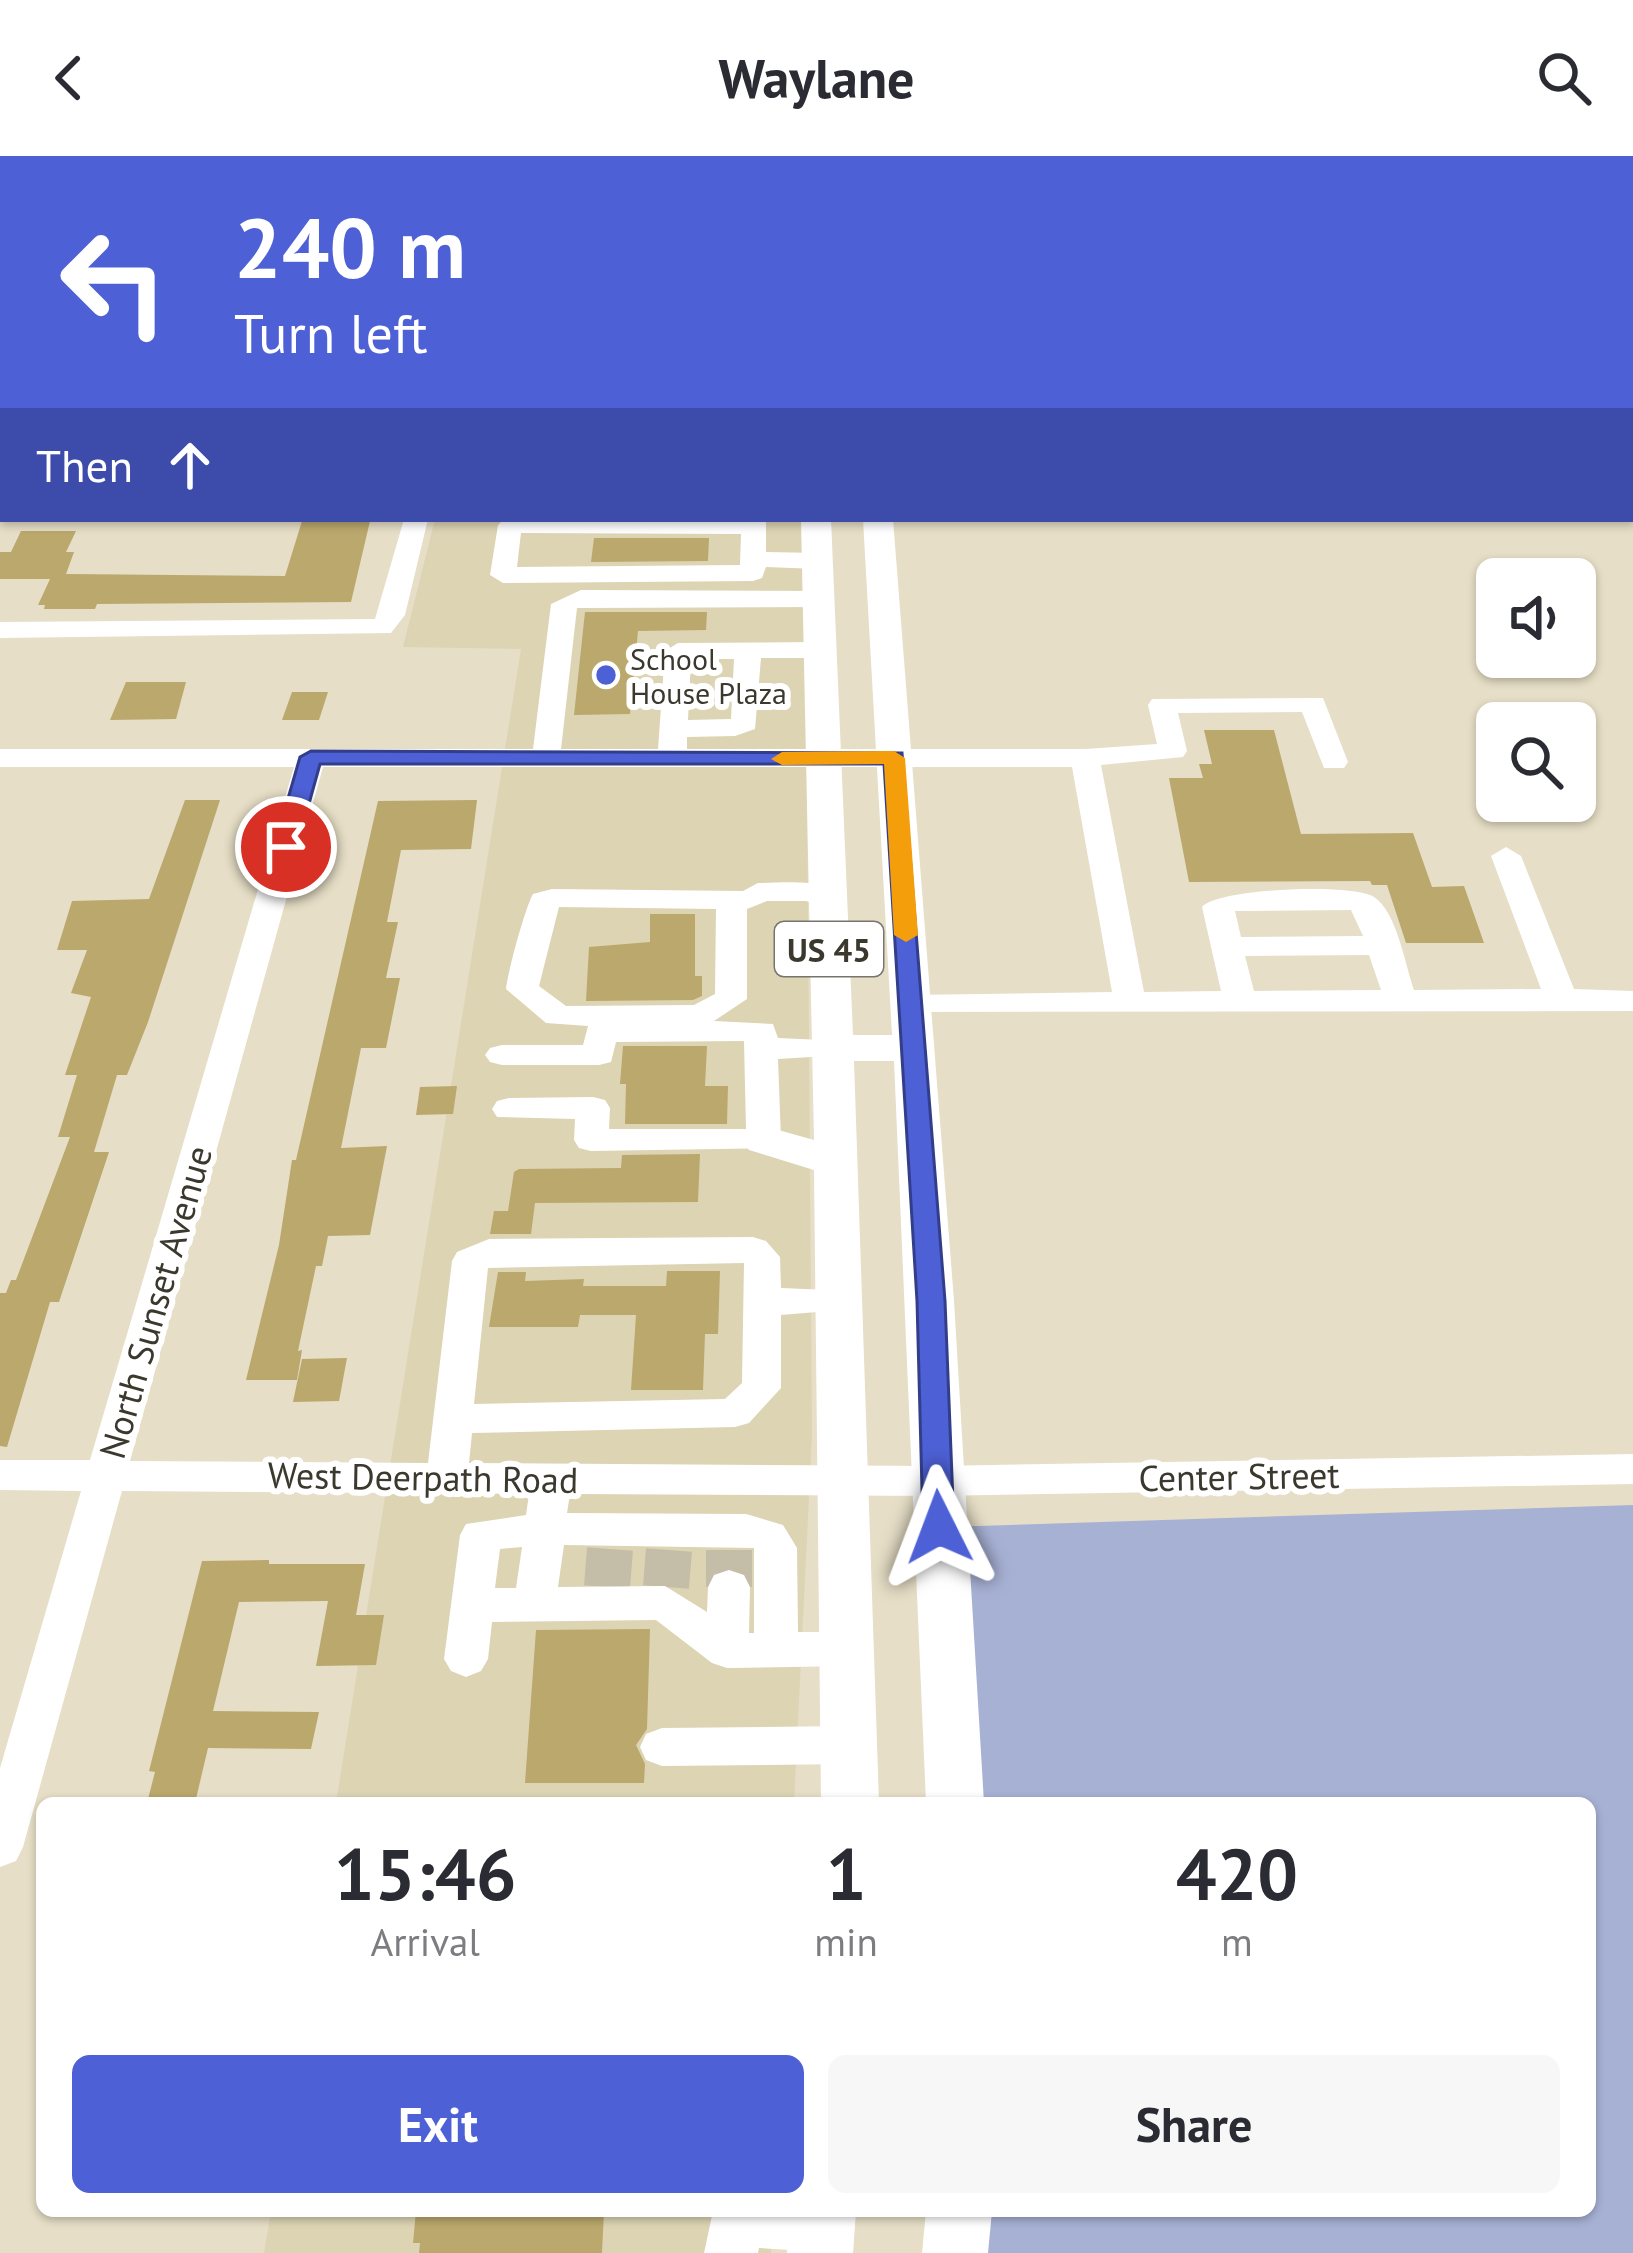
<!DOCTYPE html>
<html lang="en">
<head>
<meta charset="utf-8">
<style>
  body { margin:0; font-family:"PT Sans",sans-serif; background:#f7f7f7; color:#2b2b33; height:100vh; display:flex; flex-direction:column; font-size:45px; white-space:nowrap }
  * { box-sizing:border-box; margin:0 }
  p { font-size:39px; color:#7c7c81 }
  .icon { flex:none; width:66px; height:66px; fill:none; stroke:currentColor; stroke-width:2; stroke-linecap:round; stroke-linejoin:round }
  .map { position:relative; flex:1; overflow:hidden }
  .sheet { position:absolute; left:36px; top:1641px; width:1560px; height:420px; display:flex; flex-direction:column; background:#fff; border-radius:18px; box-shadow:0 3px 9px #0004 }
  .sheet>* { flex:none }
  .hud { position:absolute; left:0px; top:0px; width:1635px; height:366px; box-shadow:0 3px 9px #0004; background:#4d60d5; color:#fff; overflow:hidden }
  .tools { position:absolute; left:1476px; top:402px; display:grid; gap:24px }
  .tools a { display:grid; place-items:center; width:120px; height:120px; border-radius:18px; background:#fff; box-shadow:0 3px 9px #0004; font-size:60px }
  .pin { position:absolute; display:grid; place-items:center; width:102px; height:102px; color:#fff; margin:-51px; border:6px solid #fff; border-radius:50%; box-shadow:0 3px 12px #0007 }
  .me { position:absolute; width:132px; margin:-66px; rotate:357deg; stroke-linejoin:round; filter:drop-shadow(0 0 9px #0008) }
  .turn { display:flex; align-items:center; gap:42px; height:252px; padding:0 36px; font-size:54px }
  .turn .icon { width:156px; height:156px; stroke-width:2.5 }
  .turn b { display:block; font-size:84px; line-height:102px }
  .then { display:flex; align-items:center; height:114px; padding:0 36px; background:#0003; gap:24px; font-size:45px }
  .eta { display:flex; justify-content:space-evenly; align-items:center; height:204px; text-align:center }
  .eta b { font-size:72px; font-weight:700; line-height:84px }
  .cta { display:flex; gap:24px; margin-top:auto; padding:24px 36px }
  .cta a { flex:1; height:138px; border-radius:18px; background:#4d60d5; color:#fff; font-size:48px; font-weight:700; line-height:138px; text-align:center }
  .cta a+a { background:#f7f7f7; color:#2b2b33 }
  header { display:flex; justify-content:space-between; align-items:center; height:156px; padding:0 36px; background:#fff; font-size:54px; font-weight:700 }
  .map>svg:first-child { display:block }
  .built { fill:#ddd4b4 }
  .green { fill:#a7b1d4 }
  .building { fill:#baa86c }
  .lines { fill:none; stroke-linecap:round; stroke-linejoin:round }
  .minor-tunnel { stroke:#c4bda8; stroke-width:46; stroke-dasharray:46 24; stroke-linecap:butt }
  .minor { fill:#fff; fill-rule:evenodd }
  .major { fill:#fff; fill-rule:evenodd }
  .route { fill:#4d60d5; stroke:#323e8a; stroke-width:3 }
  .slow { fill:#f59e0b }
  .poi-dot { fill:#4d60d5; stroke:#fff; stroke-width:4.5 }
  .labels { text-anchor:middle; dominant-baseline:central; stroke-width:12; stroke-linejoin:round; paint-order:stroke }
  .far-poi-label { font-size:30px; fill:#3b382e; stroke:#fff; text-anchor:start }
  .shield { fill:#fff; stroke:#76746d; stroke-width:3 }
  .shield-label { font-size:33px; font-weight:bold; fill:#3b382e }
  .street-label { font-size:36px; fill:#3b382e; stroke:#fff }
</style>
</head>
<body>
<header><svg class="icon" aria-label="back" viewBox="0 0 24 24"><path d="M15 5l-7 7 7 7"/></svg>Waylane<svg class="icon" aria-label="search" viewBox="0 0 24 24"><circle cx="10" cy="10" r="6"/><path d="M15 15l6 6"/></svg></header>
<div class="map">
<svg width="1633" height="2097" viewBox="0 0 1633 2097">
  <rect width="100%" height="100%" fill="#e6dec6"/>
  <g class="built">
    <path d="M 794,0 L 3,3 L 0,112 L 0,1 Z"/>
    <path d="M 435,363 L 805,363 L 812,1279 L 794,1647 L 336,1647 L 521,493 L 403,491 Z"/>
    <path d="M 271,2055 L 773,2055 L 771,2097 L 264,2097 Z"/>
  </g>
  <path class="green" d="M 1633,1349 L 1633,2097 L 985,2097 L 983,2055 L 1590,2055 L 1590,1647 L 960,1647 L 945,1371 Z"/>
  <g class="building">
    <path d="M 311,363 L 370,365 L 351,446 L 97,448 L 95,453 L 44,453 L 45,449 L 38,449 L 50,423 L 0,423 L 0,396 L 11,396 L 21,375 L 76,375 L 66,396 L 74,396 L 66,418 L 285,420 L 302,365 Z"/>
    <path d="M 594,382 L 709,382 L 708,405 L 591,406 Z"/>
    <path d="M 585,456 L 707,456 L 706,474 L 638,475 L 630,558 L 574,559 Z"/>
    <path d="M 126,526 L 186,526 L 176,563 L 110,564 Z"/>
    <path d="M 292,536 L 328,536 L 319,564 L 282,564 Z"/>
    <path d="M 1204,574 L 1274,574 L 1301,678 L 1413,677 L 1432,731 L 1464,730 L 1484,787 L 1406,787 L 1387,729 L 1372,729 L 1370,725 L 1189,726 L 1169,622 L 1203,622 L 1199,608 L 1212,608 Z"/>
    <path d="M 185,644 L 220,644 L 148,866 L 127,919 L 117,919 L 94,996 L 109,996 L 59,1146 L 50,1146 L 7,1291 L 0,1290 L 0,1137 L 6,1137 L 11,1124 L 16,1124 L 70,981 L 58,981 L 77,919 L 65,919 L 91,841 L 71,837 L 87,794 L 57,794 L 72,745 L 149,743 Z"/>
    <path d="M 477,644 L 471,693 L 401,694 L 387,766 L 398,766 L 386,822 L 400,822 L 386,892 L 361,892 L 341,992 L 387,990 L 370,1079 L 328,1080 L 322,1110 L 316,1110 L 298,1195 L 302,1194 L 297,1224 L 246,1224 L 279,1089 L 292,1004 L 296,1004 L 378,645 Z"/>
    <path d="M 650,758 L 695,758 L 695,820 L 702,820 L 702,840 L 693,844 L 586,845 L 589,791 L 650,786 Z"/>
    <path d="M 623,890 L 707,890 L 705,930 L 728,930 L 727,968 L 625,968 L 626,928 L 620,928 Z"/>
    <path d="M 457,930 L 453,958 L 416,959 L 420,931 Z"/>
    <path d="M 700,998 L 698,1046 L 535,1047 L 531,1078 L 490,1078 L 494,1055 L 508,1055 L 514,1016 L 519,1013 L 621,1012 L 622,999 Z"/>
    <path d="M 667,1115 L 720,1115 L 718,1178 L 705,1178 L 703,1234 L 631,1234 L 636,1159 L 580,1159 L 578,1171 L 489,1171 L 498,1116 L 526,1116 L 525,1125 L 584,1123 L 583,1130 L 666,1130 Z"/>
    <path d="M 347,1202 L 339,1245 L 293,1246 L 302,1203 Z"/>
    <path d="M 269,1404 L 269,1408 L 365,1408 L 356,1459 L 384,1459 L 376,1509 L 316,1510 L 328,1445 L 239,1446 L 213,1555 L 319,1556 L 311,1593 L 208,1592 L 195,1647 L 147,1647 L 155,1616 L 149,1615 L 202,1405 Z"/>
    <path d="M 650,1473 L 647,1573 L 636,1589 L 645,1608 L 644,1627 L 525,1627 L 536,1474 Z"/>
    <path d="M 416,2055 L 604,2055 L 602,2097 L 419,2097 L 420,2087 L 413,2087 Z"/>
  </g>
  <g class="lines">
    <g class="minor-tunnel">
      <path d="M 729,1394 L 729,1431"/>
      <path d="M 607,1431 L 610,1393"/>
      <path d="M 666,1431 L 669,1394"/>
    </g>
    <g class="minor">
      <path d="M 223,0 L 299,0 L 221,3 Z"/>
      <path d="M 425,0 L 443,0 L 444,3 L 426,3 Z"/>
      <rect x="747" y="0" width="18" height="3"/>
      <rect x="891" y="0" width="18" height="3"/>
      <rect x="943" y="0" width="18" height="3"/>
      <path d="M 1030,0 L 1048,0 L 1049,3 L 1031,3 Z"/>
      <rect x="0" y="11" width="3" height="12"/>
      <path d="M 0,84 L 3,85 L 3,98 L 0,97 Z"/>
      <path d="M 0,202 L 3,203 L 3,230 L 0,229 Z"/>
      <path d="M 3,268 L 3,284 L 0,285 L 0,269 Z"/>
      <path d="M 404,363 L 428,363 L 405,459 L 391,477 L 0,482 L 0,466 L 375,463 Z"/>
      <path d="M 504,363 L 766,363 L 766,396 L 818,397 L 831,405 L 818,413 L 766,411 L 762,422 L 753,425 L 503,427 L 490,419 L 498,369 ZM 521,377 L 741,378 L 740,409 L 517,411 Z"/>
      <path d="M 581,434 L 819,435 L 832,443 L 819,451 L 577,452 L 561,593 L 658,593 L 665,495 L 678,487 L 820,486 L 833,494 L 820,502 L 761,502 L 755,573 L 735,580 L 687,581 L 687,593 L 1085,593 L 1157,588 L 1148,549 L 1152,543 L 1323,542 L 1348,606 L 1344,612 L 1324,612 L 1302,556 L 1178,557 L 1187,595 L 1183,601 L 1101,609 L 1144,836 L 1221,835 L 1202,751 C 1218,732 1353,727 1374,741 C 1397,756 1405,809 1414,834 L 1541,833 L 1491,700 L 1506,691 L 1521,700 L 1574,833 L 1633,835 L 1633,855 L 899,856 L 895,849 L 899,842 L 911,839 L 1112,836 L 1072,611 L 323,611 L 130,1305 L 428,1307 L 452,1105 L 457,1096 L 489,1083 L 753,1081 L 766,1085 L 780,1101 L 781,1132 L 853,1135 L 859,1144 L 853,1153 L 781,1159 L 781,1232 L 749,1267 L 735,1271 L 472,1277 L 469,1307 L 936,1310 L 1633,1298 L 1633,1328 L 936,1340 L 570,1338 L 567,1357 L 746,1358 L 783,1369 L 797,1392 L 798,1476 L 848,1476 L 863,1481 L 870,1493 L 863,1505 L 848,1510 L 727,1512 L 712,1507 L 656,1464 L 492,1466 L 488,1503 L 481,1515 L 466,1521 L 451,1515 L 444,1503 L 460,1379 L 466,1368 L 526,1359 L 529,1338 L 122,1335 L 23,1691 L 16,1705 L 0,1711 L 0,1612 L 81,1335 L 0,1334 L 0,1304 L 90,1304 L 294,611 L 0,611 L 0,593 L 533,593 L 551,448 ZM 691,503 L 734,503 L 731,563 L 688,564 ZM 1351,754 L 1363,780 L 1241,781 L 1235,755 ZM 1369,799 L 1381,834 L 1254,835 L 1245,800 ZM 744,1107 L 742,1227 L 725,1243 L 474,1248 L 488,1112 ZM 564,1389 L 754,1392 L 754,1477 L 749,1477 L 750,1431 L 744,1419 L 729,1414 L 714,1419 L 708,1431 L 707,1456 L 665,1430 L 558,1431 ZM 522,1391 L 516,1432 L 495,1432 L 500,1393 Z"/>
      <path d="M 758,727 C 785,727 824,721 843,742 L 828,751 L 806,745 L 767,745 L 747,753 L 747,843 L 714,865 L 773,868 L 778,882 L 844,885 L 849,892 L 844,899 L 778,903 L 781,984 L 776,992 L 591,995 L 579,992 L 574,984 L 575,963 L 497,961 L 492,953 L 497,945 L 509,942 L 593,941 L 605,944 L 610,952 L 609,973 L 746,973 L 744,885 L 616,886 L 611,906 L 599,909 L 502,909 L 490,906 L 485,899 L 490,892 L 502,889 L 583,889 L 588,870 L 546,867 L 506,833 C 508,815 525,752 533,738 L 552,733 L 743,735 ZM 559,751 L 716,753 L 715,838 L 694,849 L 566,850 L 539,830 Z"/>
      <path d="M 849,1570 L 865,1576 L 871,1589 L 865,1602 L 849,1608 L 662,1610 L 646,1604 L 640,1591 L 646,1578 L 662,1572 Z"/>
      <path d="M 713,2055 L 842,2055 L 848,2070 L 841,2088 L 822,2096 L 759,2092 L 758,2097 L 704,2097 Z"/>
    </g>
    <g class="major">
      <rect x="795" y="0" width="24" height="3"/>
      <rect x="842" y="0" width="24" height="3"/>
      <path d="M 801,363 L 831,363 L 853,879 L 892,879 L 863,363 L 893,363 L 954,1145 L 984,1647 L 926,1647 L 894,905 L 854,905 L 879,1647 L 821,1647 L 814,1014 L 749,994 L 742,984 L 749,974 L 764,970 L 814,984 Z"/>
      <path d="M 790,2055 L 856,2055 L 853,2097 L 787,2097 Z"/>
      <path d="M 926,2055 L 992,2055 L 988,2097 L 922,2097 Z"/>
    </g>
  </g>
  <path class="route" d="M 311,595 L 902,597 L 945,1145 L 954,1371 L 950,1379 L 928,1379 L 923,1371 L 917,1145 L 884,608 L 320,608 L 297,691 L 286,698 L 278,696 L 274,691 L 300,601 Z"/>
  <path class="slow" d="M 894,595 L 905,602 L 918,779 L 906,786 L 894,779 L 884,608 L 782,609 L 771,603 L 782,596 Z"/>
  <circle class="poi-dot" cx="606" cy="519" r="12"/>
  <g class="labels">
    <g class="far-poi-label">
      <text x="630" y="502">School<tspan x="630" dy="34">House Plaza</tspan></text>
    </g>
    <rect class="shield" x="775" y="766" width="108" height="54" rx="9"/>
    <g class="shield-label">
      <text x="829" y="793">US 45</text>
    </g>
    <g class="street-label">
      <text transform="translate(155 1146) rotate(-74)">North Sunset Avenue</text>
      <text transform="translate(1239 1320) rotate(-1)">Center Street</text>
      <text transform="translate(423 1321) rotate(1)">West Deerpath Road</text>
    </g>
  </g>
</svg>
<div class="tools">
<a><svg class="icon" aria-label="sound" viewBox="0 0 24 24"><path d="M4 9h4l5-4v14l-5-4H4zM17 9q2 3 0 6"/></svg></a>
<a><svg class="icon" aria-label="search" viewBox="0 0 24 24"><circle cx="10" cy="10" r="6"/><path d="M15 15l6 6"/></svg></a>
</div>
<div class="pin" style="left:286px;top:691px;background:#d93025"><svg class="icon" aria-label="arrive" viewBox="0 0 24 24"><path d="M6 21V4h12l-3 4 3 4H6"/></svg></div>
<svg class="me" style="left:939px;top:1371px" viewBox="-20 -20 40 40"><path d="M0-17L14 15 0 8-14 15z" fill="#4d60d5" stroke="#fff" stroke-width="4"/></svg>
<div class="hud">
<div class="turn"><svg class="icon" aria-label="left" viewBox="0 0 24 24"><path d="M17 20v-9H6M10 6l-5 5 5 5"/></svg><div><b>240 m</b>Turn left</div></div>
<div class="then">Then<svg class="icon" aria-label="ahead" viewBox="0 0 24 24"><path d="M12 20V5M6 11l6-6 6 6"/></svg></div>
</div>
<section class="sheet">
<div class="eta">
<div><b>15:46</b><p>Arrival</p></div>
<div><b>1</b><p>min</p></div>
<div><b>420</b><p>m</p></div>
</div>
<div class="cta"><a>Exit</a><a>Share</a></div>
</section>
</div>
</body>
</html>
